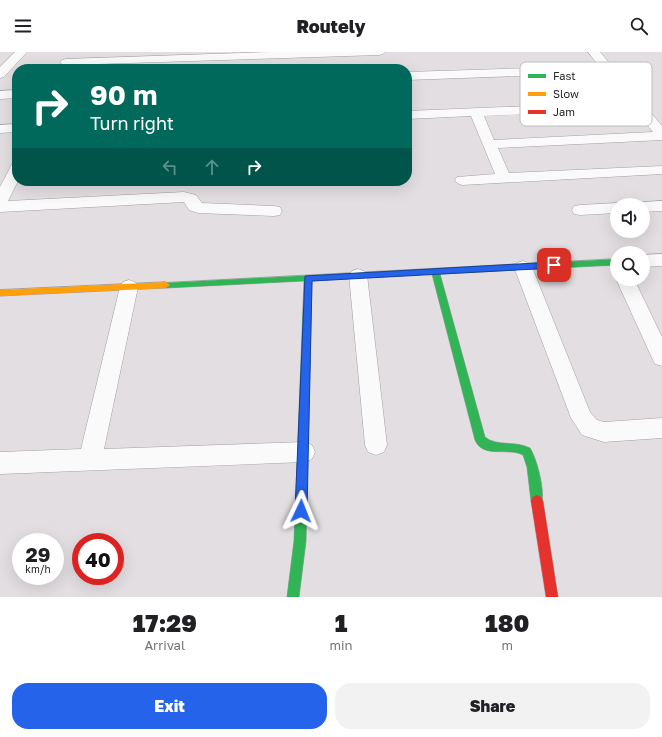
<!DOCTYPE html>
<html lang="en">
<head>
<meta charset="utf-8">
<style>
  body { margin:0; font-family:"Golos Text",sans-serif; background:#f2f2f2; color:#202124; height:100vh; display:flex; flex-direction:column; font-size:15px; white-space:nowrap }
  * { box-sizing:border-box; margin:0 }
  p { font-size:13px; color:#757577 }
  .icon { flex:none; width:22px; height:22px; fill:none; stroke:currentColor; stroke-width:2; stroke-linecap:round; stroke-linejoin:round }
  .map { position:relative; height:545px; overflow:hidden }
  .drawer { display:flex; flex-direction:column; background:#fff; flex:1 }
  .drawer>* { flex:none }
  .guide { position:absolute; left:12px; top:12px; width:400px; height:122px; border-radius:16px; box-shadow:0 4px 16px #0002; background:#00695c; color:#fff; overflow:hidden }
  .fabs { position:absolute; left:610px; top:146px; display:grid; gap:8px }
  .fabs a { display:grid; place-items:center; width:40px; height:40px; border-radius:50%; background:#fff; box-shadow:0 4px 16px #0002; font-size:20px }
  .speed { position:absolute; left:12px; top:481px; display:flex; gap:8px; font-size:20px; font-weight:700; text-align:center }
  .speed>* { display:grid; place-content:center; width:52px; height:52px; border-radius:50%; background:#fff; box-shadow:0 4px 16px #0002; line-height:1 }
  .speed small { font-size:10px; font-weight:400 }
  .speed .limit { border:6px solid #d22; background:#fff; color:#111 }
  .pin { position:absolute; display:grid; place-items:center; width:34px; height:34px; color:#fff; margin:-17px; border-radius:8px; box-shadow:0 2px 6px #0006 }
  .me { position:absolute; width:44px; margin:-22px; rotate:2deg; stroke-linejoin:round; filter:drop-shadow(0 0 3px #0008) }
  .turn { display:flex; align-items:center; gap:14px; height:84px; padding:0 12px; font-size:18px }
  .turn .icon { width:52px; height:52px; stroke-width:2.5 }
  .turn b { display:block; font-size:28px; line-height:34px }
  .lanes { display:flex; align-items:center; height:38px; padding:0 12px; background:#0003; justify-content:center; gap:20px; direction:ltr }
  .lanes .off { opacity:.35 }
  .eta { display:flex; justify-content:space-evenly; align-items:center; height:68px; text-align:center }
  .eta b { font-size:24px; font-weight:800; line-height:28px }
  .button { display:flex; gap:8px; margin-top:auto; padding:8px 12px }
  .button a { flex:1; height:46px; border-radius:16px; background:#2563eb; color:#fff; font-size:16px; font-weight:800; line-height:46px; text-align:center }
  .button a+a { background:#f2f2f2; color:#202124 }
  header { display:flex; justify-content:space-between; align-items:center; height:52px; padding:0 12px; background:#fff; font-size:18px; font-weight:800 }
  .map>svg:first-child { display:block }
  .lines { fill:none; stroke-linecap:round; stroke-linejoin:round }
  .street-casing { stroke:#a29fa1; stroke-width:1 }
  .fast-casing { stroke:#a29fa1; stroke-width:1 }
  .slow-casing { stroke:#a29fa1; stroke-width:1 }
  .jam-casing { stroke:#a29fa1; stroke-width:1 }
  .street { fill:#fbfafa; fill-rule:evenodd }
  .fast { fill:#30b455; fill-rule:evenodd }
  .slow { fill:#ff9f0a; fill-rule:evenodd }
  .jam { fill:#e5322d; fill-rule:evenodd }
  .route { fill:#2563eb; stroke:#184099 }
  .key { fill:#fff; stroke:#bebebe; stroke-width:1 }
  .key-label { font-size:11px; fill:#282628 }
</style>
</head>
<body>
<header><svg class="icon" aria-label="menu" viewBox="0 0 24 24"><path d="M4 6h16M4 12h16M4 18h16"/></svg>Routely<svg class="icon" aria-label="search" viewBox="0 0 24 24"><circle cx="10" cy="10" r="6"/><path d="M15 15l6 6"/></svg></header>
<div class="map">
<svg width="662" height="545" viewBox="0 0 662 545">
  <rect width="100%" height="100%" fill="#e2dee1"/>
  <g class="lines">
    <defs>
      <g id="street">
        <path d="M 15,0 L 27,0 L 4,25 L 0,26 L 0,15 Z"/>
        <path d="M 271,0 L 385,0 L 383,2 L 379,3 L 66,13 L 62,12 L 60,10 L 62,8 L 66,7 Z"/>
        <path d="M 588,0 L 600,0 L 662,74 L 662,88 L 498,96 L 509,121 L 662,114 L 662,122 L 462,133 L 457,131 L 455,128 L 457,125 L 495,122 L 471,64 L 407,67 L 407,59 L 628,50 L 605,21 L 407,28 L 407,20 L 599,14 ZM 634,57 L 653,80 L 494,88 L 484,64 Z"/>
        <path d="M 17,38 L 17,46 L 0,47 L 0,39 Z"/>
        <path d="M 17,72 L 17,80 L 0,81 L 0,73 Z"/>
        <path d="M 17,111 L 18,129 L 8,149 L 184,140 L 196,143 L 202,151 L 274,154 L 280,155 L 282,159 L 280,163 L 274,164 L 198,161 L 189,158 L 184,150 L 0,160 L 0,135 L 12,112 Z"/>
        <path d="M 662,149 L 662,159 L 643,160 L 643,153 L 636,153 L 643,150 Z"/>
        <path d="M 617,151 L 623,153 L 617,153 L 617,161 L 580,163 L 574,162 L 572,158 L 574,154 L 580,153 Z"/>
        <path d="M 662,202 L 662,214 L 643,215 L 643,203 Z"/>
        <path d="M 523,209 L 529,211 L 532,215 L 590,360 L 597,368 L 604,370 L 662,366 L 662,386 L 604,390 L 582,383 L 571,366 L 514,215 L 517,211 Z"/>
        <path d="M 358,217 L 364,219 L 367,223 L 387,393 L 384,400 L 376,403 L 368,400 L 365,393 L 349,223 L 352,219 Z"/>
        <path d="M 617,225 L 617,227 L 634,227 L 662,285 L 662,314 L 655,312 L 652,306 L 616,227 Z"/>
        <path d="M 129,228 L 135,230 L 138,235 L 104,397 L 304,390 L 312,393 L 315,400 L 312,407 L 304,410 L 0,422 L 0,400 L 81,397 L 120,235 L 123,230 Z"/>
      </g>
      <path id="fast" d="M 617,207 L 617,213 L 440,222 L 485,385 C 497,395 514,388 530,396 C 537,407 546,441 541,453 L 537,455 L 533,453 L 531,449 L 527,415 L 523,403 C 508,395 483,407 475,388 L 432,222 L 312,229 L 306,489 L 299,545 L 287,545 L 294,489 L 304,229 L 166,236 L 163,235 L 162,233 L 163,231 Z"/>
      <path id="slow" d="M 166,230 L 170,233 L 166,236 L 0,244 L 0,238 Z"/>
      <path id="jam" d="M 537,443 L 541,445 L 543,449 L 558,545 L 546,545 L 531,449 L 533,445 Z"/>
    </defs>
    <use href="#street" class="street-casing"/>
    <use href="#fast" class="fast-casing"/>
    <use href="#slow" class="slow-casing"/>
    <use href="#jam" class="jam-casing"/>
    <use href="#street" class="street"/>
    <use href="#fast" class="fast"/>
    <use href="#slow" class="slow"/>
    <use href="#jam" class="jam"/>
  </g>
  <path class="route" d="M 554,210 L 558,213 L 554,216 L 312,229 L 307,459 L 305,463 L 301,465 L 297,463 L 295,459 L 305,224 Z"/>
  <rect x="520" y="10" width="132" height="64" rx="6" class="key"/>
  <rect x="528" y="22" width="18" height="4" fill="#30b455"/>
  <rect x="528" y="40" width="18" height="4" fill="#ff9f0a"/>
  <rect x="528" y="58" width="18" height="4" fill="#e5322d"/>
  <g class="key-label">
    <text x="553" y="28">Fast</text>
    <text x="553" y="46">Slow</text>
    <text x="553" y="64">Jam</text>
  </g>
</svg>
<div class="fabs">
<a><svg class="icon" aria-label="sound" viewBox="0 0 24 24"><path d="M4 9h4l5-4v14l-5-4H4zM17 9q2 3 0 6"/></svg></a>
<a><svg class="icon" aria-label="search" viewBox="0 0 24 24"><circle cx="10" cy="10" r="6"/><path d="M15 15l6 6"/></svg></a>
</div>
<div class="speed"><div>29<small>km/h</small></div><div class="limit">40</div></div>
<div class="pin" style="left:554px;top:213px;background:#d93025"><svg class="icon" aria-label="arrive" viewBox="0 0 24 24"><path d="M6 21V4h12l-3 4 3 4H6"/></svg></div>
<svg class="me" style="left:301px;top:459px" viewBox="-20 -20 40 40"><path d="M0-17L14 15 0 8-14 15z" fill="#2563eb" stroke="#fff" stroke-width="4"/></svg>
<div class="guide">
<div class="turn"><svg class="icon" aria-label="right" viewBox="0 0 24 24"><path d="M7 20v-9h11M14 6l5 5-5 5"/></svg><div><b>90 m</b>Turn right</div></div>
<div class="lanes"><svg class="icon off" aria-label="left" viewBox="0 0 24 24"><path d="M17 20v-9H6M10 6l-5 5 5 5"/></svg><svg class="icon off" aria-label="ahead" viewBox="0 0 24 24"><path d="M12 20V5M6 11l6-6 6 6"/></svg><svg class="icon" aria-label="right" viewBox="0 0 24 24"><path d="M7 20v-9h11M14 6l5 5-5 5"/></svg></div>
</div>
</div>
<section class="drawer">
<div class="eta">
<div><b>17:29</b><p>Arrival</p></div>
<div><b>1</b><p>min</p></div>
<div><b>180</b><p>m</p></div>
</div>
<div class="button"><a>Exit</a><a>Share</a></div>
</section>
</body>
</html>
